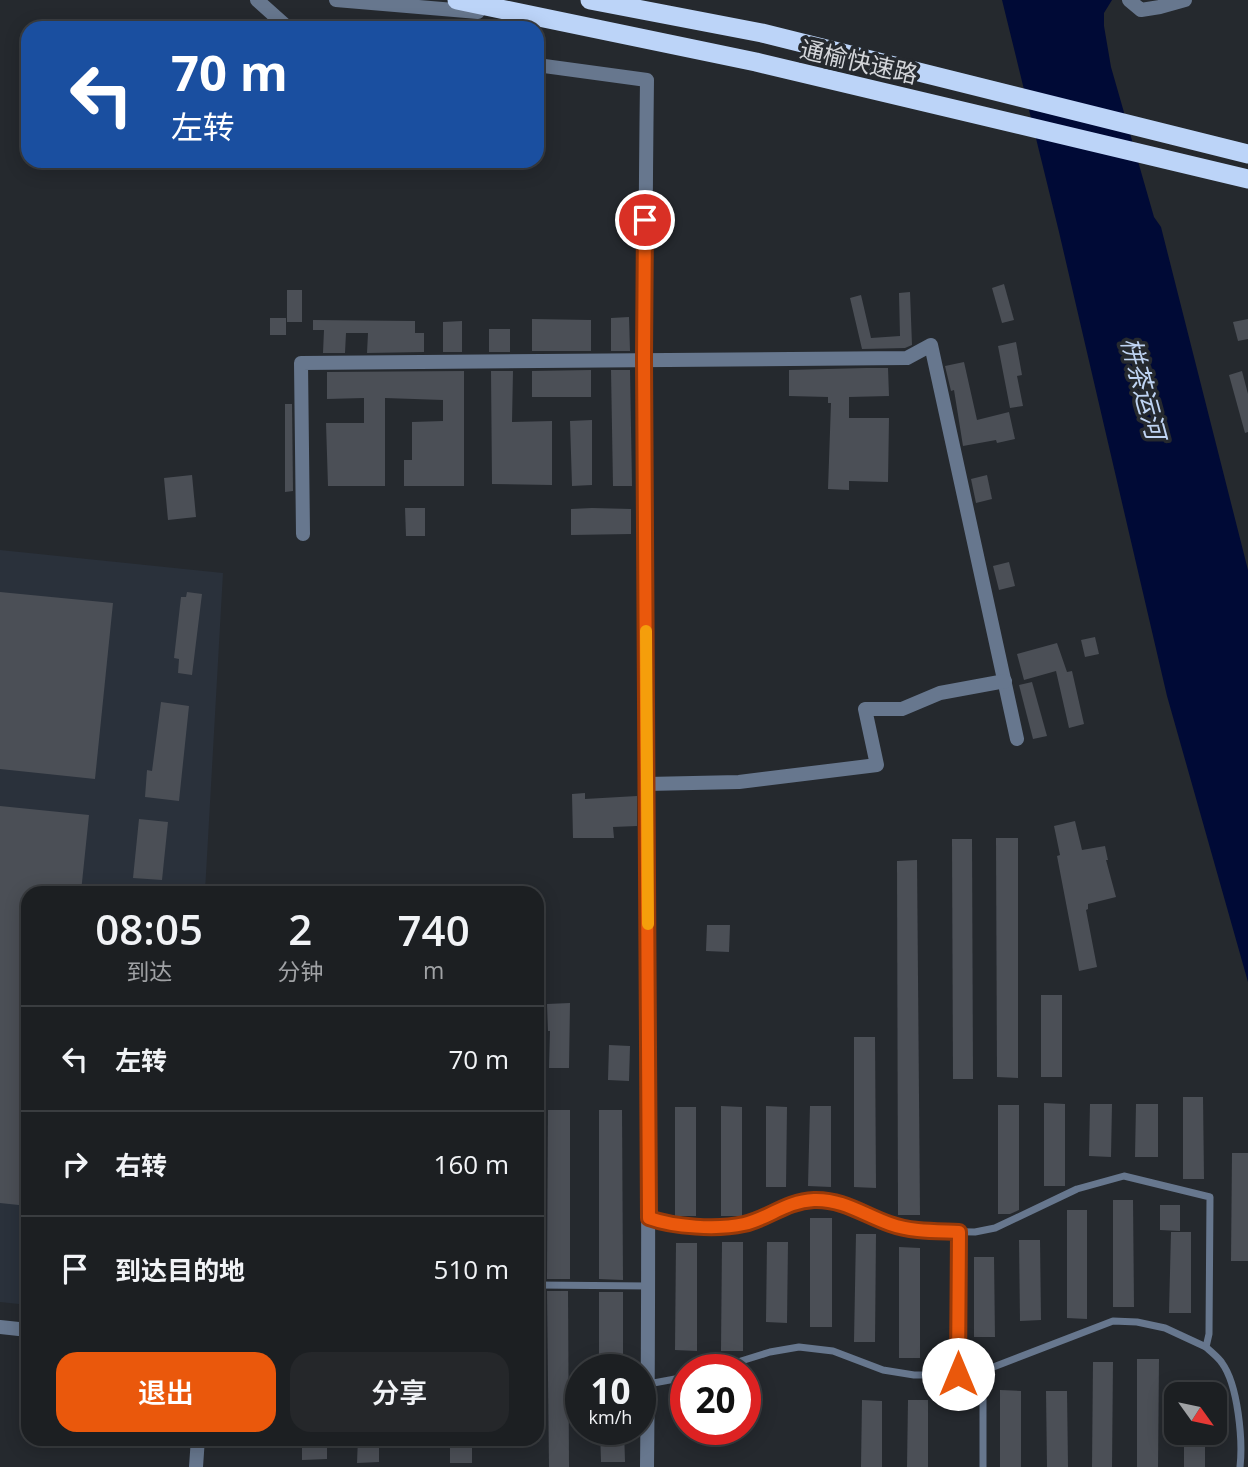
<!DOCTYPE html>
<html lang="zh">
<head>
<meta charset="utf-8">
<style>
  body { margin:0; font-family:"Open Sans","Noto Sans SC",sans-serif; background:#25272a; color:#f1f3f6; height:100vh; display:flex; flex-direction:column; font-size:26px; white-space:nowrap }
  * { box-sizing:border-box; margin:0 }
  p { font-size:23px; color:#a0a2a5 }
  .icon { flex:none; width:38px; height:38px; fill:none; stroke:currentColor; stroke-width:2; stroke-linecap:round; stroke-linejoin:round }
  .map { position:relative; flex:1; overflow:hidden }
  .details { position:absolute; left:21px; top:886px; width:523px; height:560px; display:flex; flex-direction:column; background:#1c1f22; border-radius:21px; box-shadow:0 4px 18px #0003,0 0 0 2px #3a3d40 }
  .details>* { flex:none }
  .hud { position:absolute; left:21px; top:21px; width:523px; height:147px; border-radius:21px; box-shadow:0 4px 18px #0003,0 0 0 2px #3a3d40; background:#1a4fa0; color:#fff; overflow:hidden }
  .needle { width:46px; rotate:123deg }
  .buttons { position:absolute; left:1164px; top:1382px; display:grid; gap:14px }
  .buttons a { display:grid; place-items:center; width:63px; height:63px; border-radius:14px; background:#1c1f22; box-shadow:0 4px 18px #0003,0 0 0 2px #3a3d40; font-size:35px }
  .speed { position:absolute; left:565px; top:1354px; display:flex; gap:14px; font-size:35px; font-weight:700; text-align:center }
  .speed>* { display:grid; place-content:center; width:91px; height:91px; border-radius:50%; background:#1c1f22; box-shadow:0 4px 18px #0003,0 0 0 2px #3a3d40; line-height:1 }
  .speed small { font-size:18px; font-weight:400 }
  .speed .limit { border:10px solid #d22; background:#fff; color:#111 }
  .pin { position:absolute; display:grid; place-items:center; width:60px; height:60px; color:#fff; margin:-30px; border:4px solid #fff; border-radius:50%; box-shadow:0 2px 7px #0007 }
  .me { position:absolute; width:77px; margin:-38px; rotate:0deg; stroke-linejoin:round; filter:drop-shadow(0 0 5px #0008) }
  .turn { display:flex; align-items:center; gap:24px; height:147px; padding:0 35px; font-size:32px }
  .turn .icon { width:91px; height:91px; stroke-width:2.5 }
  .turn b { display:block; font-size:49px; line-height:60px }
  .eta { display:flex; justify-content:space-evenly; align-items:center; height:119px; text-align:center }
  .eta b { font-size:42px; font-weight:600; line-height:49px }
  .button { display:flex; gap:14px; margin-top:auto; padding:14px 35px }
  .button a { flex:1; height:80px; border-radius:21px; background:#ea580c; color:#fff; font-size:28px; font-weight:600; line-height:80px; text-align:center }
  .button a+a { background:#25272a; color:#f1f3f6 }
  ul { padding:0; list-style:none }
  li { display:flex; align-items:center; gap:21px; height:105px; padding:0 35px; border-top:2px solid #3a3d40 }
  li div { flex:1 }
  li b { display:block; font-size:26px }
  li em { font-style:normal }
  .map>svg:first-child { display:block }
  .built { fill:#2a313b }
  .water { fill:#000a36 }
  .building { fill:#4b4f56 }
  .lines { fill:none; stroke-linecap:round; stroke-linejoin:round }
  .service { stroke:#67778e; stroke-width:7 }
  .minor { stroke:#67778e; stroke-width:14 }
  .tertiary { stroke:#67778e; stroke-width:14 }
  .trunk { stroke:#bcd4f8; stroke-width:19 }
  .route-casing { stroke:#983908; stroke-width:18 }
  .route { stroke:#ea580c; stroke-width:12 }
  .slow { stroke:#f59e0b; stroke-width:12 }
  .labels { text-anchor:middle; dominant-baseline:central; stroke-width:7; stroke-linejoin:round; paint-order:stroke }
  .street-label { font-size:24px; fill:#d3d5d9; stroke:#25292e }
  .water-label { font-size:26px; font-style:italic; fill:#bfd4f3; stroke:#25292e }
</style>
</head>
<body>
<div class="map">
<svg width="1248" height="1467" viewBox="0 0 1248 1467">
  <rect width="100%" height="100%" fill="#25292e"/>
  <path class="built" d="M 0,550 L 223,573 L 205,892 L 28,892 L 28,1305 L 0,1302 Z"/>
  <path class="water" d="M 1002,0 L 1112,0 L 1104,13 L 1104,26 L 1111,67 L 1154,217 L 1161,227 L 1248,570 L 1248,982 L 1167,696 L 1059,232 Z"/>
  <g class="building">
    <path d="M 1004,284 L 1014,320 L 1002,323 L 992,288 Z"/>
    <rect x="287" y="290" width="15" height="32"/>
    <path d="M 910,292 L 912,345 L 905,348 L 862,349 L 850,298 L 861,295 L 871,338 L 900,336 L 899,293 Z"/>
    <path d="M 629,317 L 630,351 L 611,351 L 611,318 Z"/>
    <rect x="270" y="318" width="16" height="17"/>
    <path d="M 532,319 L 591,320 L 591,351 L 532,351 Z"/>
    <path d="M 1248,319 L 1248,339 L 1238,341 L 1233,322 Z"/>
    <path d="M 313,320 L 415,321 L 415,333 L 424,333 L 424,352 L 367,353 L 368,333 L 346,333 L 345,353 L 323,353 L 324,330 L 313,330 Z"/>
    <path d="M 462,321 L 462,352 L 443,352 L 443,322 Z"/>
    <rect x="489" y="329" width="21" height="23"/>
    <path d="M 1016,342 L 1022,375 L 1017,376 L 1023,406 L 1010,408 L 998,346 Z"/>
    <path d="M 964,362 L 977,420 L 1009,412 L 1015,439 L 997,443 L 996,440 L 963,446 L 954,390 L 951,391 L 945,366 Z"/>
    <path d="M 866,368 L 888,368 L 889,396 L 849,397 L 849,418 L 889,418 L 888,482 L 849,481 L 849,490 L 828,489 L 831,403 L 828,403 L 828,397 L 789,396 L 789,370 Z"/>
    <path d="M 591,370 L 591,397 L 532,397 L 532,371 Z"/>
    <path d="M 611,370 L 630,370 L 632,486 L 613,486 Z"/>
    <path d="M 464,371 L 464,486 L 404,486 L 404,460 L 412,460 L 412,422 L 443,421 L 443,400 L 385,398 L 385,486 L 328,486 L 326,423 L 364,423 L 364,398 L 327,399 L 327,372 Z"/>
    <path d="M 491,371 L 513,371 L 512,422 L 552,421 L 552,485 L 492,484 Z"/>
    <path d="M 1242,371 L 1248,394 L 1248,432 L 1245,433 L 1229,375 Z"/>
    <path d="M 285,404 L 292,404 L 293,491 L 285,492 Z"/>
    <path d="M 592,420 L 592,485 L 572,486 L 570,421 Z"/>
    <path d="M 192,475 L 196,517 L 168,520 L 164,478 Z"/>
    <path d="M 987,475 L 992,499 L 976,503 L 971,479 Z"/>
    <path d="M 405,508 L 425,508 L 425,536 L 406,536 Z"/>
    <path d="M 592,508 L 631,509 L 631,534 L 571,535 L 571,509 Z"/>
    <path d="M 1009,562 L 1015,586 L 999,590 L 993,566 Z"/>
    <path d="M 0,592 L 113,603 L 95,779 L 0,769 Z"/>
    <path d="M 187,592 L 202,594 L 192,675 L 178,673 L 179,659 L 174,658 L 181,597 L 186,597 Z"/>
    <path d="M 1095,637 L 1099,654 L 1085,657 L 1081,640 Z"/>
    <path d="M 1057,643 L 1067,672 L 1072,671 L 1084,724 L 1069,728 L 1056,671 L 1024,680 L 1017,654 Z"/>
    <path d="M 1032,682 L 1047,736 L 1033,739 L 1019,685 Z"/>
    <path d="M 161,702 L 189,706 L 179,801 L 145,797 L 147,770 L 152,771 Z"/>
    <path d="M 585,793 L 585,799 L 637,796 L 637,826 L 613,827 L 614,838 L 573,838 L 572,794 Z"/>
    <path d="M 0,806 L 89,815 L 81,892 L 28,892 L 28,1206 L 0,1203 Z"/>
    <path d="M 139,819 L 168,822 L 162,880 L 133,878 Z"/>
    <path d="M 1075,821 L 1082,850 L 1105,846 L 1108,860 L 1106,860 L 1116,897 L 1088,904 L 1088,909 L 1086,910 L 1097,967 L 1079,971 L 1057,856 L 1060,855 L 1054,826 Z"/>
    <path d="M 996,838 L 1018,838 L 1018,1078 L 997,1077 Z"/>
    <path d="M 952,839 L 972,839 L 973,1079 L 953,1079 Z"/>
    <path d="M 917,860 L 920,1215 L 898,1215 L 897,861 Z"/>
    <path d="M 707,925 L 730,925 L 729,952 L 706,951 Z"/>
    <rect x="1041" y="995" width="21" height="82"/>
    <path d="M 570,1003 L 569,1068 L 549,1068 L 550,1031 L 548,1031 L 547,1004 Z"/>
    <path d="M 854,1037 L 875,1037 L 876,1188 L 854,1187 Z"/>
    <path d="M 609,1045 L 630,1046 L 629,1081 L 608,1080 Z"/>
    <path d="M 1183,1097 L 1203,1097 L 1204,1179 L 1183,1179 Z"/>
    <path d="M 1044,1103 L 1065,1104 L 1065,1186 L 1044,1186 Z"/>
    <path d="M 1090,1104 L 1112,1104 L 1111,1157 L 1089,1156 Z"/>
    <path d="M 1136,1104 L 1158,1104 L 1158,1157 L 1135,1157 Z"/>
    <path d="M 998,1105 L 1019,1105 L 1019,1210 L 1010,1214 L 998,1214 Z"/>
    <path d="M 721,1106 L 742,1107 L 742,1216 L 721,1216 Z"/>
    <path d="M 766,1106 L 787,1107 L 786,1187 L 766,1187 Z"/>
    <path d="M 810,1106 L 831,1106 L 831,1187 L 808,1186 Z"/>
    <rect x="675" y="1107" width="21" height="109"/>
    <path d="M 548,1110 L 570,1110 L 570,1279 L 547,1279 Z"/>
    <path d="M 599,1110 L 622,1110 L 623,1280 L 599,1279 Z"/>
    <path d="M 1232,1153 L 1248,1153 L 1248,1261 L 1231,1261 Z"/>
    <path d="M 1113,1200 L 1133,1200 L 1134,1307 L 1113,1307 Z"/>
    <path d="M 1160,1205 L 1180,1205 L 1180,1231 L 1160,1230 Z"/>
    <path d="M 1067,1210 L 1087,1210 L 1087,1319 L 1067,1318 Z"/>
    <rect x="810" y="1218" width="22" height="109"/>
    <path d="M 1171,1232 L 1191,1232 L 1191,1313 L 1169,1313 Z"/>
    <path d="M 856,1234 L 876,1234 L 875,1342 L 854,1342 Z"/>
    <path d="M 1019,1240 L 1040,1240 L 1041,1320 L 1020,1321 Z"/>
    <path d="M 722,1242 L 743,1242 L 743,1351 L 721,1351 Z"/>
    <path d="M 767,1242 L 788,1242 L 787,1323 L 766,1322 Z"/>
    <path d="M 676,1243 L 697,1243 L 697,1351 L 675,1350 Z"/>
    <path d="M 899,1247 L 920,1248 L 920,1358 L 899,1358 Z"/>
    <path d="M 974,1257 L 994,1257 L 995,1337 L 974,1337 Z"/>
    <path d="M 547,1291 L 568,1291 L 569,1467 L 549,1467 Z"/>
    <rect x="599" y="1292" width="24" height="67"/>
    <path d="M 1137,1359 L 1159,1359 L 1158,1467 L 1137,1467 Z"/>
    <path d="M 1093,1362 L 1113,1362 L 1112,1467 L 1092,1467 Z"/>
    <path d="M 1000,1390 L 1021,1391 L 1021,1467 L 1000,1467 Z"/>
    <path d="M 1046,1391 L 1067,1391 L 1068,1467 L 1047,1467 Z"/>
    <path d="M 862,1400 L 882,1401 L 882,1467 L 861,1467 Z"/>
    <path d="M 908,1400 L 928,1400 L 928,1467 L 907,1467 Z"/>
    <path d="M 600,1430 L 624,1430 L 625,1462 L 601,1462 Z"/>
    <rect x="1184" y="1433" width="21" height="34"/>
    <path d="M 302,1438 L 327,1438 L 327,1459 L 302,1460 Z"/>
    <path d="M 358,1438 L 379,1438 L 379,1462 L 357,1463 Z"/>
    <rect x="450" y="1438" width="22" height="25"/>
  </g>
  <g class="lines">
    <g class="service">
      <path d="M 649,1218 L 666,1224 L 718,1226 L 745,1224 L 781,1207 L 811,1200 L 834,1200 L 890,1225 L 916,1231 L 975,1232 L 995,1228 L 1077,1189 L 1124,1176 L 1210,1197 L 1209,1334 L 1206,1347 C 1211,1352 1218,1357 1222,1363 C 1238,1385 1243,1440 1240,1467"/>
      <path d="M 537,1285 L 649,1286"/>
      <path d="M 712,1370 L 770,1352 L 799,1347 L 833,1351 L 883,1370 L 914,1375 L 951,1375 L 983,1371 L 1113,1321 L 1137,1322 L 1165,1328 L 1206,1347"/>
      <path d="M 958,1374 L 959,1232"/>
      <path d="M 648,1384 L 686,1377"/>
      <path d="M 983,1467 L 983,1371"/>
    </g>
    <g class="minor">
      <path d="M 257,0 L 286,26 L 298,28"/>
      <path d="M 1129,0 L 1141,10 L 1160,7 L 1185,0"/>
      <path d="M 537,65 L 647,80 C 641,542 652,1005 647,1467"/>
      <path d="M 303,534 L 301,363 L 907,358 L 931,345 L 1017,739"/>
      <path d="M 647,784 L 739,782 L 877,765 L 865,709 L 902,709 L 940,693 L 1005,681"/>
      <path d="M 0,1327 L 28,1330"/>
      <path d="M 196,1467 L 198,1438"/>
    </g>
    <path class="tertiary" d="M 336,0 L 478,12"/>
    <g class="trunk">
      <path d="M 457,0 L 756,62 L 1248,179"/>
      <path d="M 590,0 L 762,33 L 1248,154"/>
    </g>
  </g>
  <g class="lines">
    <defs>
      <path id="route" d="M 645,220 L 644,359 L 649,1218 C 674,1227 717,1230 744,1224 C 768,1219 786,1201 814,1200 C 843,1199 864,1215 890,1224 C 912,1232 936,1231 959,1232 L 958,1374"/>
    </defs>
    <use href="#route" class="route-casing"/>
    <use href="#route" class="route"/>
    <path class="slow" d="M 646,631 L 648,924"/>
  </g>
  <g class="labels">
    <g class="street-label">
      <text transform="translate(859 61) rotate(13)">通榆快速路</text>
    </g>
    <g class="water-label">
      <text transform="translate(1144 388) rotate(75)">栟茶运河</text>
    </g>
  </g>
</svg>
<div class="buttons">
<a><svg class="needle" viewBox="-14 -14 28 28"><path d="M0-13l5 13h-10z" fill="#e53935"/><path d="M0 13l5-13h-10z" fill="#a0a2a5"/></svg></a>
</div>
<div class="speed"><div>10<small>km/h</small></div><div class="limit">20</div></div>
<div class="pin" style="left:645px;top:220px;background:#d93025"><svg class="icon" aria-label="arrive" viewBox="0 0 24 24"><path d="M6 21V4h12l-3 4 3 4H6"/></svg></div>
<svg class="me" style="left:958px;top:1374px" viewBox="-20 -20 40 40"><circle r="19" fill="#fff"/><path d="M0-13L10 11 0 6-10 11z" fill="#ea580c"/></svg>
<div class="hud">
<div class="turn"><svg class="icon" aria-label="left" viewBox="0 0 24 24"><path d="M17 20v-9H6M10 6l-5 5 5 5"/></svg><div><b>70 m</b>左转</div></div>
</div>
<section class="details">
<div class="eta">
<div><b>08:05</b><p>到达</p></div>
<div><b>2</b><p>分钟</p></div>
<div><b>740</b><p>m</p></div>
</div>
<ul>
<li><svg class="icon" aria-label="left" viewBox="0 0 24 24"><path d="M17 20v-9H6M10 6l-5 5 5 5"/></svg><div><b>左转</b></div><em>70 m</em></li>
<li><svg class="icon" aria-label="right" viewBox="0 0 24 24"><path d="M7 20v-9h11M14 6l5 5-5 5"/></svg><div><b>右转</b></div><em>160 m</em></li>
<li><svg class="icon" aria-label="arrive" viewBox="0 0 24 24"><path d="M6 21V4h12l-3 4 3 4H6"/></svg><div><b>到达目的地</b></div><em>510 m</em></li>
</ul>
<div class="button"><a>退出</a><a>分享</a></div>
</section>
</div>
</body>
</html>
